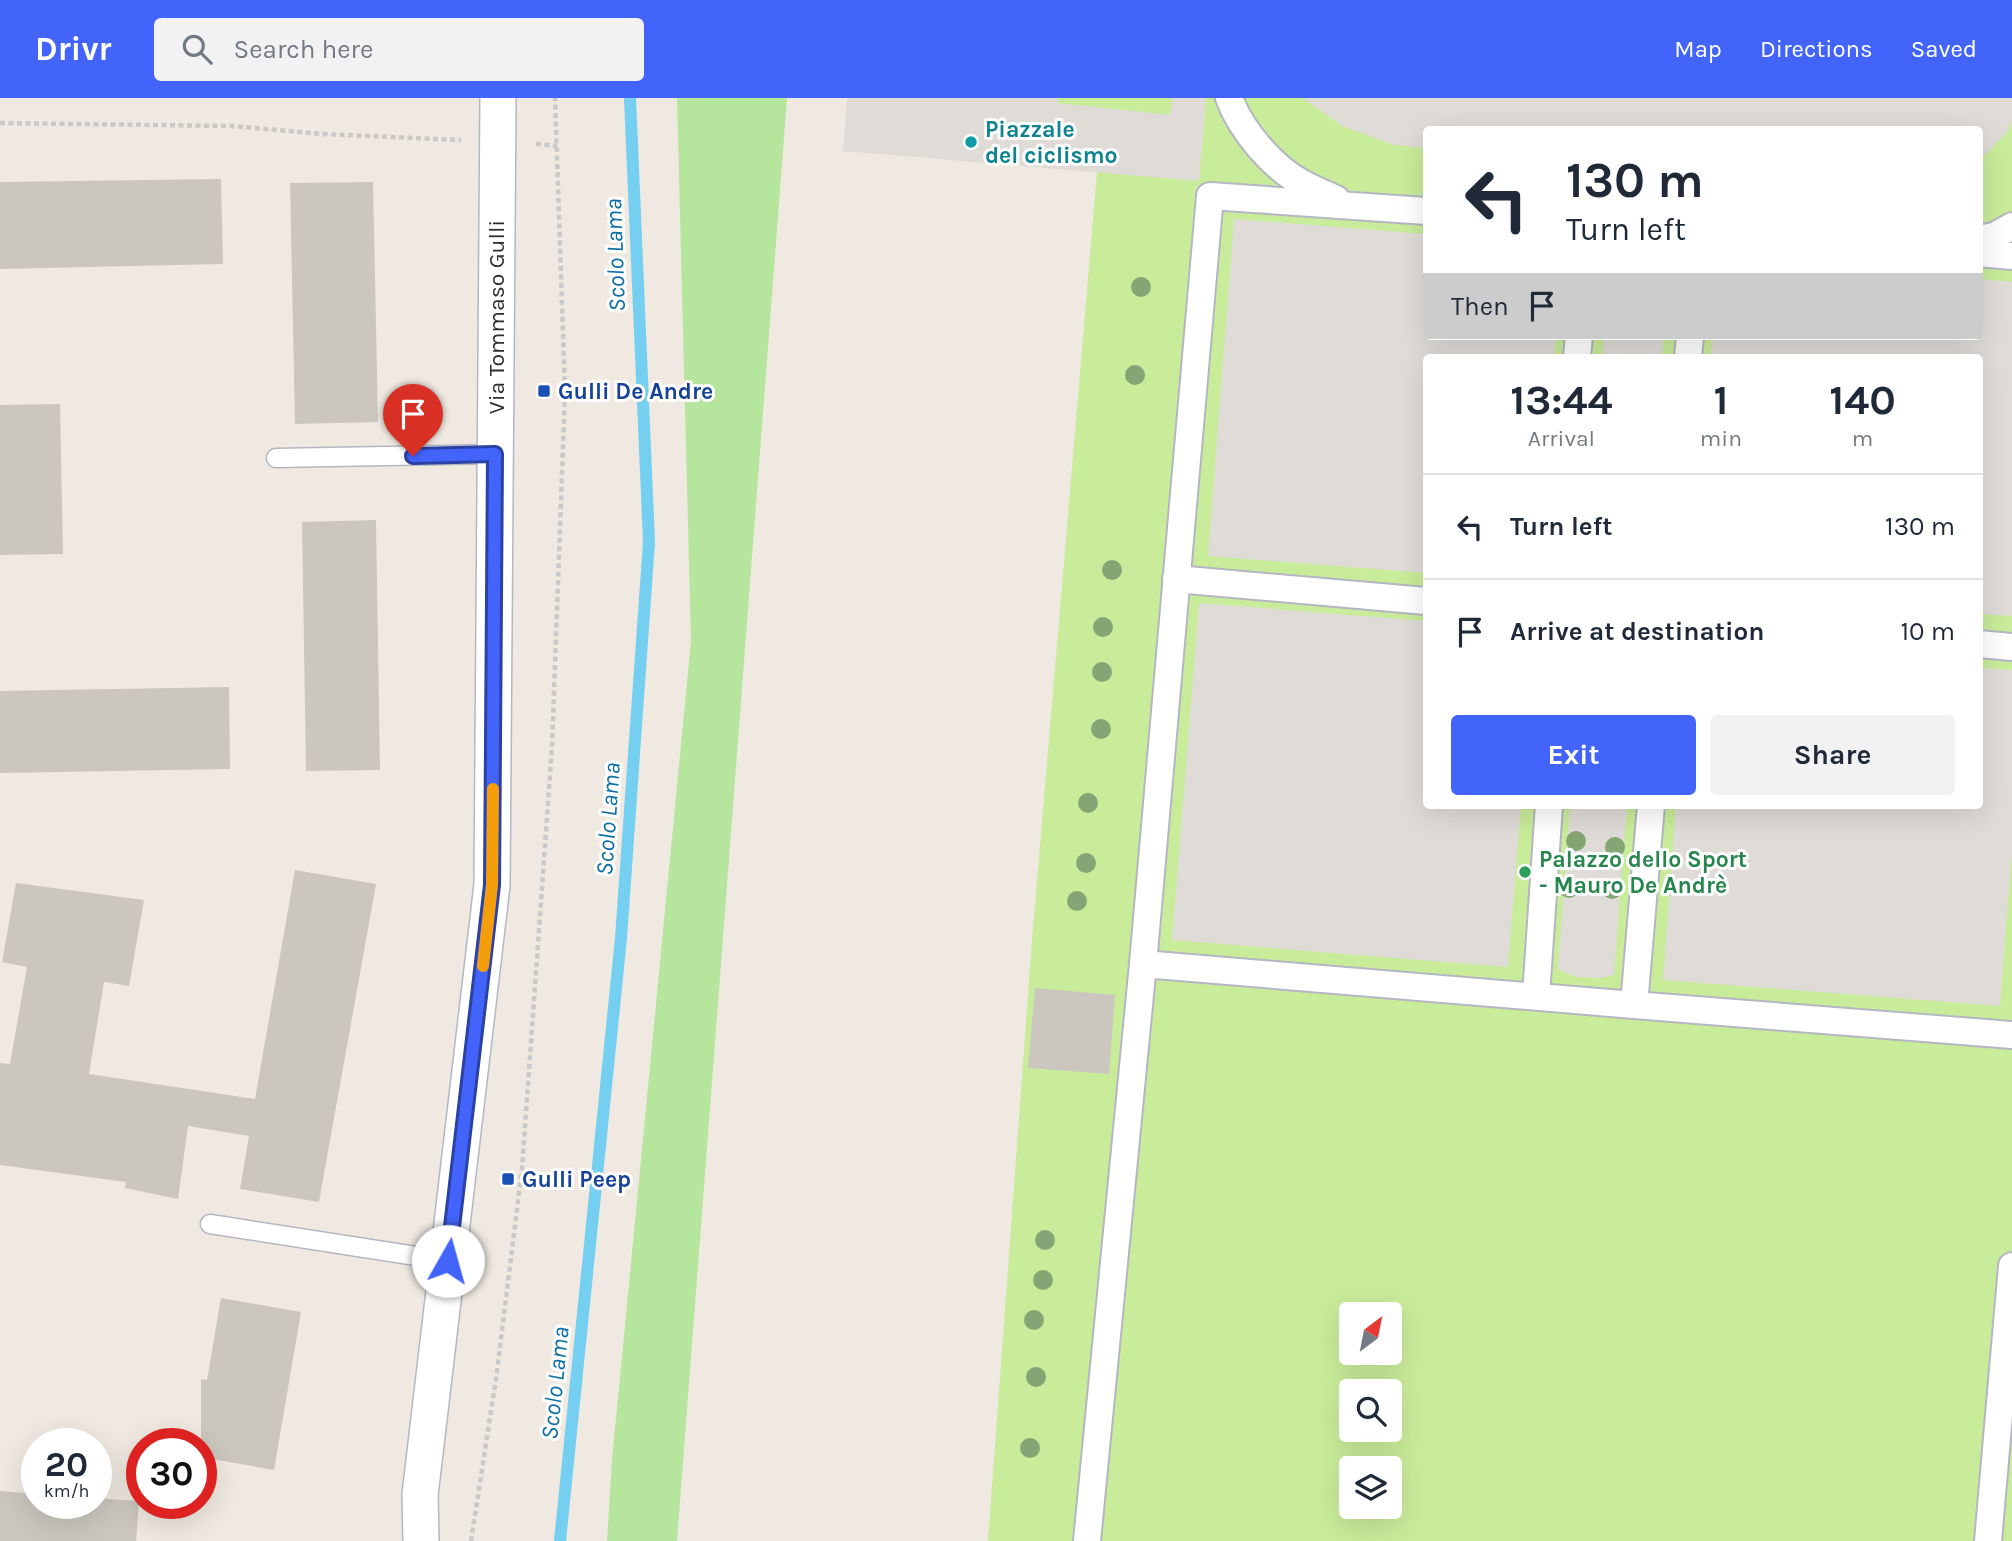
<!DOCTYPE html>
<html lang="en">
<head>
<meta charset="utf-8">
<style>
  body { margin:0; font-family:Karla,sans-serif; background:#f2f2f3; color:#1f2937; height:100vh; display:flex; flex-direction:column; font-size:26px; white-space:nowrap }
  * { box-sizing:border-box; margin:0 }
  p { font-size:23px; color:#747a83 }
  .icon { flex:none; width:38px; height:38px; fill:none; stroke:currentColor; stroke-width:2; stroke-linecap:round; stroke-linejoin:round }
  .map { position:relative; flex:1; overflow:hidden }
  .panel { position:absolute; left:1423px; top:256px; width:560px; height:455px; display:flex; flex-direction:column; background:#fff; border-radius:7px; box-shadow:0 7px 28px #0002 }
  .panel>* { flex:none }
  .top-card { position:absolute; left:1423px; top:28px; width:560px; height:214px; border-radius:7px; box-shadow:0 7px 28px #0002; background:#fff; color:#1f2937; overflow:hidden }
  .needle { width:46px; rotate:32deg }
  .controls { position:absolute; left:1339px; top:1204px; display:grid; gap:14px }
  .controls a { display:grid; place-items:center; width:63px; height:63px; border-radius:7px; background:#fff; box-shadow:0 7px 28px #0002; font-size:35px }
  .speed { position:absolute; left:21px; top:1330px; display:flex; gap:14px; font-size:35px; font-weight:700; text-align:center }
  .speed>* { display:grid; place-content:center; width:91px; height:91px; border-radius:50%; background:#fff; box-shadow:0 7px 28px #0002; line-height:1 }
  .speed small { font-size:18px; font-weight:400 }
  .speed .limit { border:10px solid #d22; background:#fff; color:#111 }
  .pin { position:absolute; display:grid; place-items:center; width:60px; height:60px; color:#fff; margin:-72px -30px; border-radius:50% 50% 50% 0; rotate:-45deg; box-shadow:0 0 7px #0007 }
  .pin .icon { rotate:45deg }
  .me { position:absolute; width:77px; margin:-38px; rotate:7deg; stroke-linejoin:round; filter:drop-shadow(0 0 5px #0008) }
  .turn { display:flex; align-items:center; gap:24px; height:147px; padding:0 28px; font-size:32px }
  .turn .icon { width:91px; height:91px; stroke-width:2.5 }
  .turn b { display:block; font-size:49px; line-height:60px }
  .then { display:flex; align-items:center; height:66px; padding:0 28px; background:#0003; gap:14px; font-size:26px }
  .eta { display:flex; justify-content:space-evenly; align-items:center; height:119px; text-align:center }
  .eta b { font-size:42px; font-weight:700; line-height:49px }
  .primary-button { display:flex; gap:14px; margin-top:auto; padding:14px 28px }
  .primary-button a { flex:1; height:80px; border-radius:7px; background:#4264fb; color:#fff; font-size:28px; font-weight:700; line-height:80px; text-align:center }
  .primary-button a+a { background:#f2f2f3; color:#1f2937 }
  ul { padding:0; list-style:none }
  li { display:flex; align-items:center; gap:21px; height:105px; padding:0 28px; border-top:2px solid #e0e1e3 }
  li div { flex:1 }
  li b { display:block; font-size:26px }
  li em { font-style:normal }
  header { display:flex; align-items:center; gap:42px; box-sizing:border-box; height:98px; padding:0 35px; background:#4264fb; color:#fff }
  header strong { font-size:33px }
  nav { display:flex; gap:38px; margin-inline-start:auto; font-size:24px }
  .search { width:490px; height:63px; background:#f2f2f3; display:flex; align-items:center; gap:18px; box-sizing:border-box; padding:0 24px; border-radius:7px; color:#747a83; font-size:26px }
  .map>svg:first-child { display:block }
  .green { fill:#b6e59e }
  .pitch { fill:#c9ec9a; fill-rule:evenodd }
  .plaza { fill:#dfdcd8 }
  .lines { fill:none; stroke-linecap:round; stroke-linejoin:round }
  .stream { stroke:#75cff0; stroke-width:12 }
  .building { fill:#cbc7bf }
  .service-casing { stroke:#b4b7c1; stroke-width:21 }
  .pedestrian-casing { stroke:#b4b7c1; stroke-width:30 }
  .minor-casing { stroke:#b4b7c1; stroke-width:38 }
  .path { stroke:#c9c9c9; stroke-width:4.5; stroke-dasharray:5 3.5; stroke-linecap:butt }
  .service { stroke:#fff; stroke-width:18 }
  .pedestrian { stroke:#fff; stroke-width:26 }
  .minor { stroke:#fff; stroke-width:35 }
  .tree { fill:#84a574 }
  .route-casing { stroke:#2b41a3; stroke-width:18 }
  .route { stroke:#4264fb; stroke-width:12 }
  .slow { stroke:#f59e0b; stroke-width:12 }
  .culture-dot { fill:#0f9aa8; stroke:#fff; stroke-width:2.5 }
  .transit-dot { fill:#1a4fb4; stroke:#fff; stroke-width:2.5 }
  .leisure-dot { fill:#2e9e5b; stroke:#fff; stroke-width:2.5 }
  .labels { text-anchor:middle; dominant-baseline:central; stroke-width:6; stroke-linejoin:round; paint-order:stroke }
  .culture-label { font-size:23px; font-weight:bold; fill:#0d838f; stroke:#fff; text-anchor:start }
  .street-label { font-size:23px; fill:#2e2e2e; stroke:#fff }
  .transit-label { font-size:23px; font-weight:bold; fill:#164399; stroke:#fff; text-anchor:start }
  .leisure-label { font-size:23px; font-weight:bold; fill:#27864d; stroke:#fff; text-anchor:start }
  .water-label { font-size:24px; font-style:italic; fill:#0d6fa3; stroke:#fff }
</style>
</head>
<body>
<header>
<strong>Drivr</strong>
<div class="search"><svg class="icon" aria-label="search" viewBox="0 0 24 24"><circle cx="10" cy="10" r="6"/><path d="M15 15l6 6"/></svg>Search here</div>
<nav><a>Map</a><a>Directions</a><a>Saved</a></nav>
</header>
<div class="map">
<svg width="2012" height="1443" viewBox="0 0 2012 1443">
  <rect width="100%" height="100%" fill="#efe9e1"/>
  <path class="green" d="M 677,0 L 787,0 L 677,1443 L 607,1443 L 612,1362 L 691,543 Z"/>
  <path class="pitch" d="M 1058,0 L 2012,0 L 2012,1443 L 988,1443 L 1032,842 L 1097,74 L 1058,5 ZM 1426,32 L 1979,32 L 1979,238 L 1426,238 ZM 1426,259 L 1979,259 L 1979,707 L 1426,707 ZM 1351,1216 L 1390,1216 L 1390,1255 L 1351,1255 ZM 1351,1293 L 1390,1293 L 1390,1332 L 1351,1332 ZM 1351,1370 L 1390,1370 L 1390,1409 L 1351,1409 Z"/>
  <g class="plaza">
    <path d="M 847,0 L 1058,0 L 1058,5 L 1170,17 L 1172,0 L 1206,0 L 1199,83 L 843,53 Z"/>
    <path d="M 1303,0 L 2012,0 L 2012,23 L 2007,34 L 1979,63 L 1979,32 L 1426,32 L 1426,50 L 1394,47 L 1342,28 Z"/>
    <path d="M 1234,121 L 1426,136 L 1426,238 L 1556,238 L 1554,259 L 1426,259 L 1426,475 L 1208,458 Z"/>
    <path d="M 1979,181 L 2012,184 L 2012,518 L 1979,516 L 1979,259 L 1711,259 L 1712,238 L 1979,238 Z"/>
    <path d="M 1604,238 L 1664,238 L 1662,259 L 1602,259 Z"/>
    <path d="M 1199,505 L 1426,523 L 1426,707 L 1521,707 L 1508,869 L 1172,842 Z"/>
    <path d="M 1979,570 L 2012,572 L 2012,750 L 2000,908 L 1663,882 L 1676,707 L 1979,707 Z"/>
    <path d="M 1570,707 L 1627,707 L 1614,877 L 1601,880 L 1576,879 L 1558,871 Z"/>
  </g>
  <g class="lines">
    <path class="stream" d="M 560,1443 L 621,840 L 649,444 L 630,0"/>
  </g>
  <g class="building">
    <path d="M 221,81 L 223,166 L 0,171 L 0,84 Z"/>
    <path d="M 373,84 L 378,324 L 295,326 L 290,85 Z"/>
    <path d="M 60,306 L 63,456 L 0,457 L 0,307 Z"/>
    <path d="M 376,422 L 380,672 L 306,673 L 302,424 Z"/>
    <path d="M 229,589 L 230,671 L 0,675 L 0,593 Z"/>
    <path d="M 295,772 L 376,786 L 319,1104 L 240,1091 L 249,1038 L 188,1028 L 178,1101 L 125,1090 L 126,1084 L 0,1067 L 0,965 L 10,966 L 27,869 L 2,864 L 16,785 L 144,802 L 129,888 L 104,884 L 89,976 L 255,1001 Z"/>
    <path d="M 1035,890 L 1115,897 L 1109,976 L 1028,970 Z"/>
    <path d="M 221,1200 L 301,1214 L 274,1372 L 201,1359 L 201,1281 L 207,1282 Z"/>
    <path d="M 0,1393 L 37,1396 L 37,1405 L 96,1405 L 96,1400 L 139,1403 L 136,1443 L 0,1443 Z"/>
  </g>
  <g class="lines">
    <defs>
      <g id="service">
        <path d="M 276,360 L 495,356"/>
        <path d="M 210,1126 L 448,1163"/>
      </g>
      <g id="pedestrian">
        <path d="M 1229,0 C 1241,32 1272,69 1302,85 C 1313,91 1325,96 1336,101"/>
        <path d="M 1979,141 L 1994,138 L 2012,128"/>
        <path d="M 1979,155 L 2012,158"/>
        <path d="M 1577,259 L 1579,238"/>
        <path d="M 1688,259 L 1690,238"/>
        <path d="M 1176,481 L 1426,503"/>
        <path d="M 1979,546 L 2012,549"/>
        <path d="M 1143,866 L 1210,98 L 1426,113"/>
        <path d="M 1536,898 L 1549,707"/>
        <path d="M 1634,907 L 2012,937"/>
        <path d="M 1087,1443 L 1143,866 L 1634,907 L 1651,707"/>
        <path d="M 1988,1443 L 2012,1168"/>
      </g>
      <path id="minor" d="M 421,1443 L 420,1397 L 492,787 L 498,0"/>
    </defs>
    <use href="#service" class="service-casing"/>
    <use href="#pedestrian" class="pedestrian-casing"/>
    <use href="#minor" class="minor-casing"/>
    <g class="path">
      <path d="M 0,25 L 231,28 L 322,36 L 461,42"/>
      <path d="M 536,46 L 557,48"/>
      <path d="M 471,1443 L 496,1281 L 522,1071 L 552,649 L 565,294 L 555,0"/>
    </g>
    <use href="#service" class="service"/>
    <use href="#pedestrian" class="pedestrian"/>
    <use href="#minor" class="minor"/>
  </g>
  <g class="tree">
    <circle cx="1141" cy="189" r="10"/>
    <circle cx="1135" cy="277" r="10"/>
    <circle cx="1112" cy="472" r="10"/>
    <circle cx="1103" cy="529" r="10"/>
    <circle cx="1102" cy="574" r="10"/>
    <circle cx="1101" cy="631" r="10"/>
    <circle cx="1088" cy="705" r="10"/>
    <circle cx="1576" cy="743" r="10"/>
    <circle cx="1615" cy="749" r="10"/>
    <circle cx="1086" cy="765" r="10"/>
    <circle cx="1569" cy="790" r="10"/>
    <circle cx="1612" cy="791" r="10"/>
    <circle cx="1077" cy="803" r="10"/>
    <circle cx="1045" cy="1142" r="10"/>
    <circle cx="1043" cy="1182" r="10"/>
    <circle cx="1034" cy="1222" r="10"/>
    <circle cx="1036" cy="1279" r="10"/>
    <circle cx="1030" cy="1350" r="10"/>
  </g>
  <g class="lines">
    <defs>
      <path id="route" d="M 413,358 L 495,356 L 492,787 L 448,1163"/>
    </defs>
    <use href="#route" class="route-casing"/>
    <use href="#route" class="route"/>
    <path class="slow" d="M 483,868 L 492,787 L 493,691"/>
  </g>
  <circle class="culture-dot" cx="971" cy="44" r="7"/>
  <g class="transit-dot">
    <rect x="537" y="286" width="14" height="14" rx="3.5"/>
    <rect x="501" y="1074" width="14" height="14" rx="3.5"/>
  </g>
  <circle class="leisure-dot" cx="1525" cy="774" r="7"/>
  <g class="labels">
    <g class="culture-label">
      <text x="985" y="31">Piazzale<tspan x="985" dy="26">del ciclismo</tspan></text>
    </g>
    <g class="street-label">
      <text transform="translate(496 219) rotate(-90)">Via Tommaso Gulli</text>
    </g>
    <g class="transit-label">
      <text x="558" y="293">Gulli De Andre</text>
      <text x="522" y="1081">Gulli Peep</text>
    </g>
    <g class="leisure-label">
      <text x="1539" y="761">Palazzo dello Sport<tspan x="1539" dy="26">- Mauro De Andrè</tspan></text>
    </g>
    <g class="water-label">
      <text transform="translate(615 157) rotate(-92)">Scolo Lama</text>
      <text transform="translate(608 721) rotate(-86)">Scolo Lama</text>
      <text transform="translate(555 1285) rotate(-84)">Scolo Lama</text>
    </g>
  </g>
</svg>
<div class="controls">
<a><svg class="needle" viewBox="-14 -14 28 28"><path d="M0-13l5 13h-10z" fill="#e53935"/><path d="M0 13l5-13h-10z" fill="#747a83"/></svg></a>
<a><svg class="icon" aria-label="search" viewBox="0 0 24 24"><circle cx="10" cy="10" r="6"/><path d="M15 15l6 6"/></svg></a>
<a><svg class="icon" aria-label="layers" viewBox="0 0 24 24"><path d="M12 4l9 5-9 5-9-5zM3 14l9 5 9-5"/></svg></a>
</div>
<div class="speed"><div>20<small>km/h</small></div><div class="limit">30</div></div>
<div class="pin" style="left:413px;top:358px;background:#d93025"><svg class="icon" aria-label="arrive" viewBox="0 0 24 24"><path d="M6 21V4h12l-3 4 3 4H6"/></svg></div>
<svg class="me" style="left:448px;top:1163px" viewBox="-20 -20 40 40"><circle r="19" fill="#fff"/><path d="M0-13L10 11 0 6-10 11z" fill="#4264fb"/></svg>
<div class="top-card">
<div class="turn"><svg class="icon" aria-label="left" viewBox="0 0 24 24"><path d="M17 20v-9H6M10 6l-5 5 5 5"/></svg><div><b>130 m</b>Turn left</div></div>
<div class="then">Then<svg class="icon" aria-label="arrive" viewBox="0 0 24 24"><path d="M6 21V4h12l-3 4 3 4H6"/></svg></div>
</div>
<section class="panel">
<div class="eta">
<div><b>13:44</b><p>Arrival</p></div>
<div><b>1</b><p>min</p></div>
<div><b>140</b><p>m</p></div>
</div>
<ul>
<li><svg class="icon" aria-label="left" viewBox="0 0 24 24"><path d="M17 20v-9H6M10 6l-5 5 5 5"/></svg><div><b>Turn left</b></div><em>130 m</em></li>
<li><svg class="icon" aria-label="arrive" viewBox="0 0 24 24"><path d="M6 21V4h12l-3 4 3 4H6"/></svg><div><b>Arrive at destination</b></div><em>10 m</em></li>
</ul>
<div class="primary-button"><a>Exit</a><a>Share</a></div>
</section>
</div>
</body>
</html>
